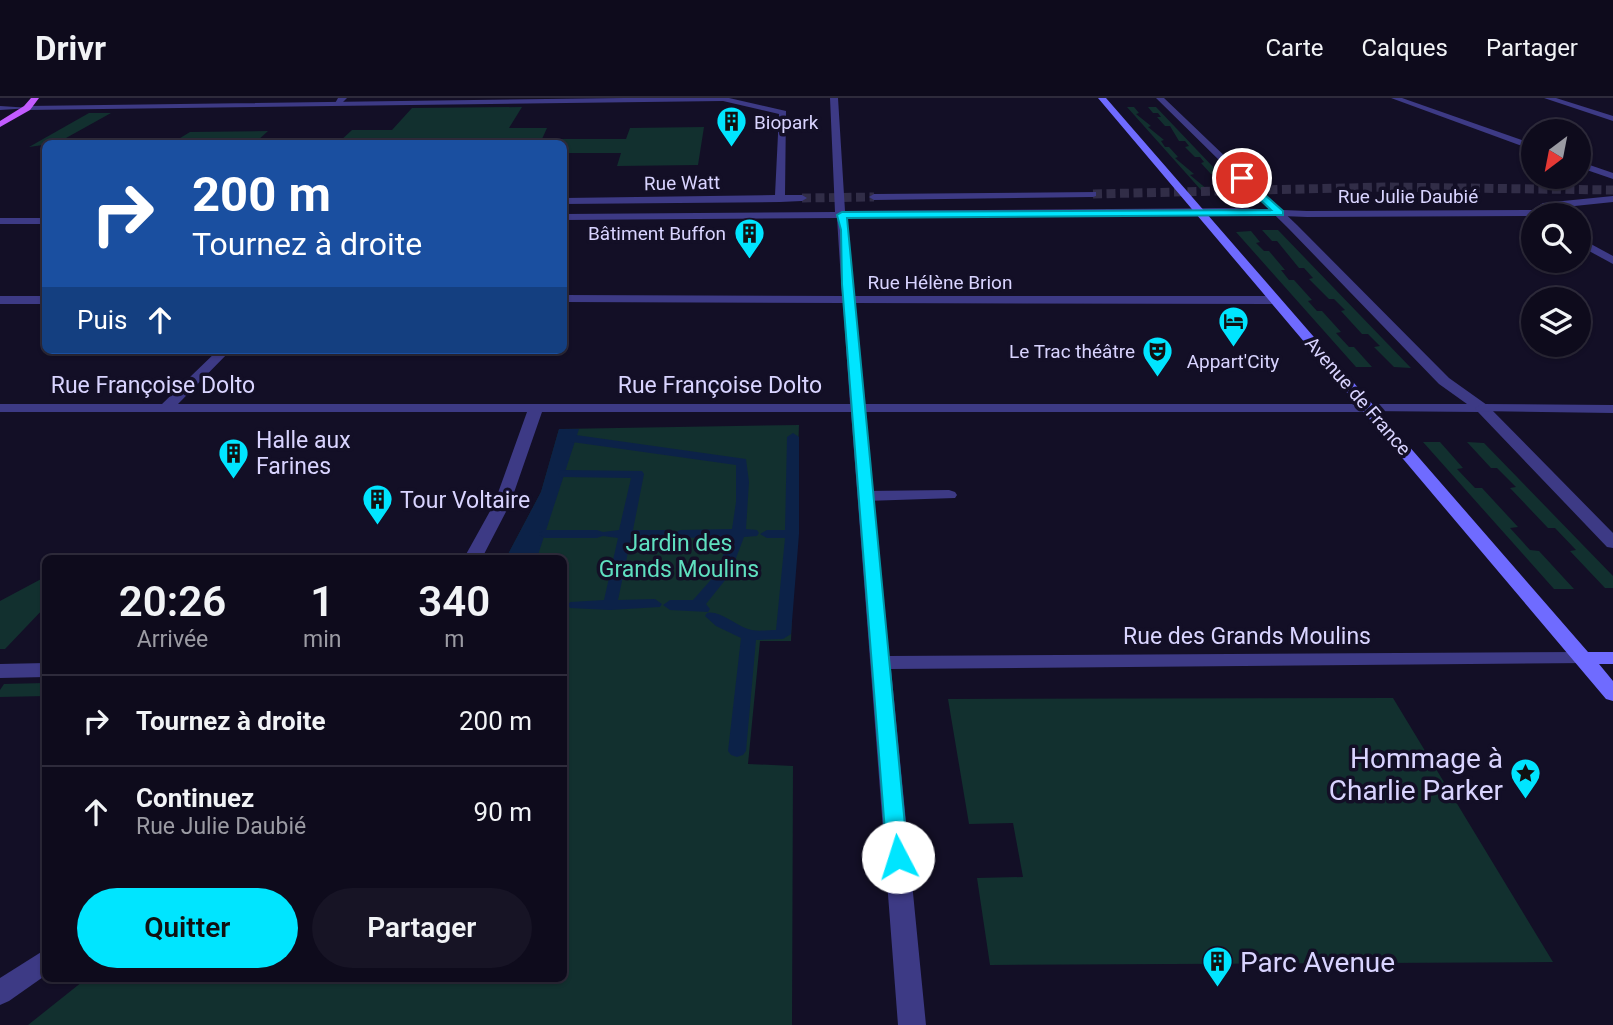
<!DOCTYPE html>
<html lang="fr">
<head>
<meta charset="utf-8">
<style>
  body { margin:0; font-family:Roboto,sans-serif; background:#171425; color:#f1f3f6; height:100vh; display:flex; flex-direction:column; font-size:26px; white-space:nowrap }
  * { box-sizing:border-box; margin:0 }
  p { font-size:23px; color:#9b9ba3 }
  .icon { flex:none; width:38px; height:38px; fill:none; stroke:currentColor; stroke-width:2; stroke-linecap:round; stroke-linejoin:round }
  .map { position:relative; flex:1; overflow:hidden }
  .sheet { position:absolute; left:42px; top:457px; width:525px; height:427px; display:flex; flex-direction:column; background:#0e0b1c; border-radius:10px; box-shadow:0 2px 5px #0004,0 0 0 2px #2e2b3b }
  .sheet>* { flex:none }
  .hud { position:absolute; left:42px; top:42px; width:525px; height:214px; border-radius:10px; box-shadow:0 2px 5px #0004,0 0 0 2px #2e2b3b; background:#1a4fa0; color:#fff; overflow:hidden }
  .needle { width:46px; rotate:212deg }
  .buttons { position:absolute; left:1521px; top:21px; display:grid; gap:14px }
  .buttons a { display:grid; place-items:center; width:70px; height:70px; border-radius:50%; background:#0e0b1c; box-shadow:0 2px 5px #0004,0 0 0 2px #2e2b3b; font-size:35px }
  .pin { position:absolute; display:grid; place-items:center; width:60px; height:60px; color:#fff; margin:-30px; border:4px solid #fff; border-radius:50%; box-shadow:0 2px 7px #0007 }
  .me { position:absolute; width:77px; margin:-38px; rotate:355deg; stroke-linejoin:round; filter:drop-shadow(0 0 5px #0008) }
  .turn { display:flex; align-items:center; gap:24px; height:147px; padding:0 35px; font-size:32px }
  .turn .icon { width:91px; height:91px; stroke-width:2.5 }
  .turn b { display:block; font-size:49px; line-height:60px }
  .then { display:flex; align-items:center; height:66px; padding:0 35px; background:#0003; gap:14px; font-size:26px }
  .eta { display:flex; justify-content:space-evenly; align-items:center; height:119px; text-align:center }
  .eta b { font-size:42px; font-weight:600; line-height:49px }
  .cta { display:flex; gap:14px; margin-top:auto; padding:14px 35px }
  .cta a { flex:1; height:80px; border-radius:42px; background:#00e5ff; color:#111; font-size:28px; font-weight:600; line-height:80px; text-align:center }
  .cta a+a { background:#171425; color:#f1f3f6 }
  ul { padding:0; list-style:none }
  li { display:flex; align-items:center; gap:21px; height:91px; padding:0 35px; border-top:2px solid #2e2b3b }
  li div { flex:1 }
  li b { display:block; font-size:26px }
  li em { font-style:normal }
  header { display:flex; align-items:center; gap:42px; box-sizing:border-box; height:98px; padding:0 35px; background:#0e0b1c; border-bottom:2px solid #2e2b3b }
  header strong { font-size:33px }
  nav { display:flex; gap:38px; margin-inline-start:auto; font-size:24px }
  .map>svg:first-child { display:block }
  .green { fill:#12302f }
  .water { fill:#0c2248 }
  .lines { fill:none; stroke-linecap:round; stroke-linejoin:round }
  .stream { fill:#0c2248; fill-rule:evenodd }
  .street-tunnel { stroke:#312d47; stroke-width:9; stroke-dasharray:9 4.5; stroke-linecap:butt }
  .lane { fill:#3d3a85; fill-rule:evenodd }
  .street { fill:#3d3a85; fill-rule:evenodd }
  .secondary { fill:#6f6bff; fill-rule:evenodd }
  .primary { fill:#c25bff; fill-rule:evenodd }
  .route { fill:#00e5ff; stroke:#0095a6; stroke-width:2 }
  .labels { text-anchor:middle; dominant-baseline:central; stroke-width:7; stroke-linejoin:round; paint-order:stroke }
  .far-poi-label { font-size:19px; fill:#d9d4ff; stroke:#130f26; text-anchor:end }
  .far-street-label { font-size:19px; fill:#d9d4ff; stroke:#130f26 }
  .street-label { font-size:23px; fill:#d9d4ff; stroke:#130f26 }
  .poi-label { font-size:23px; fill:#d9d4ff; stroke:#130f26; text-anchor:start }
  .park-label { font-size:23px; fill:#5fe0c0; stroke:#130f26 }
  .near-poi-label { font-size:28px; fill:#d9d4ff; stroke:#130f26; text-anchor:end }
</style>
</head>
<body>
<header>
<strong>Drivr</strong>
<nav><a>Carte</a><a>Calques</a><a>Partager</a></nav>
</header>
<div class="map">
<svg width="1613" height="927" viewBox="0 0 1613 927">
  <rect width="100%" height="100%" fill="#130f26"/>
  <g class="green">
    <path d="M 522,9 L 509,30 L 547,30 L 542,41 L 626,41 L 630,30 L 704,29 L 698,67 L 617,68 L 621,55 L 564,55 L 564,46 L 172,45 L 190,34 L 268,33 L 256,44 L 339,44 L 352,32 L 392,32 L 412,10 Z"/>
    <path d="M 1127,9 L 1134,9 L 1139,15 L 1136,16 L 1151,28 L 1148,29 L 1164,42 L 1161,43 L 1165,49 L 1169,49 L 1178,59 L 1175,60 L 1194,76 L 1190,77 L 1208,92 L 1201,92 Z"/>
    <path d="M 1148,9 L 1156,9 L 1235,92 L 1226,92 L 1218,83 L 1222,82 L 1217,77 L 1211,76 L 1201,65 L 1204,64 L 1200,59 L 1195,59 L 1185,49 L 1189,48 L 1185,43 L 1179,43 L 1170,28 L 1165,28 L 1157,19 L 1161,19 L 1158,15 L 1153,15 Z"/>
    <path d="M 89,15 L 111,15 L 57,45 L 29,49 Z"/>
    <path d="M 1262,132 L 1278,132 L 1411,270 L 1394,269 L 1374,249 L 1380,248 L 1368,236 L 1362,236 L 1341,213 L 1345,212 L 1334,201 L 1329,201 L 1309,181 L 1313,180 L 1304,170 L 1299,170 L 1277,143 L 1272,143 Z"/>
    <path d="M 1251,133 L 1260,144 L 1256,145 L 1264,153 L 1269,153 L 1285,172 L 1281,172 L 1289,182 L 1294,182 L 1312,202 L 1308,203 L 1317,213 L 1322,213 L 1341,234 L 1336,235 L 1349,249 L 1354,249 L 1372,269 L 1356,269 L 1236,134 Z"/>
    <path d="M 799,327 L 791,543 L 760,543 L 748,666 L 793,668 L 792,927 L 28,927 L 87,880 L 564,880 L 564,460 L 506,460 L 541,394 L 559,331 Z"/>
    <path d="M 1423,344 L 1440,344 L 1463,370 L 1457,371 L 1475,390 L 1482,390 L 1518,429 L 1510,430 L 1530,452 L 1539,453 L 1574,491 L 1554,491 Z"/>
    <path d="M 1467,344 L 1484,345 L 1613,478 L 1613,490 L 1605,490 L 1570,453 L 1576,452 L 1555,430 L 1548,430 L 1510,390 L 1516,389 L 1497,370 L 1491,370 Z"/>
    <path d="M 45,479 L 45,509 L 5,551 L 0,551 L 0,503 Z"/>
    <path d="M 45,585 L 45,598 L 0,599 L 0,592 L 4,586 Z"/>
    <path d="M 1393,600 L 1553,864 L 990,867 L 977,780 L 1023,779 L 1013,725 L 969,726 L 948,601 Z"/>
  </g>
  <path class="water" d="M 559,331 L 579,331 L 537,460 L 506,460 L 541,394 Z"/>
  <g class="lines">
    <g class="stream">
      <path d="M 793,335 L 799,339 L 799,436 L 791,536 L 783,541 L 756,542 L 746,653 L 743,657 L 737,659 L 731,657 L 728,653 L 741,540 L 716,528 L 705,518 L 707,515 C 719,512 735,527 748,531 C 756,534 767,532 776,532 L 785,440 L 767,440 L 760,436 L 767,432 L 785,432 L 787,339 Z"/>
      <path d="M 576,337 L 746,361 L 749,384 L 746,431 L 757,432 L 759,435 L 757,438 L 744,439 L 730,476 L 706,506 L 710,511 L 708,514 L 670,512 L 663,507 L 670,502 L 693,502 L 716,476 L 730,439 L 680,440 L 673,436 L 680,432 L 732,431 L 736,404 L 736,367 L 572,344 L 570,341 Z"/>
      <path d="M 564,372 L 642,373 L 644,376 L 633,432 L 665,432 L 672,436 L 665,440 L 631,440 L 618,502 L 655,501 L 662,506 L 660,509 L 610,512 L 570,510 L 568,507 L 570,504 L 604,502 L 618,440 L 603,438 L 597,440 L 545,440 L 538,436 L 545,432 L 597,432 L 603,434 L 619,432 L 631,380 L 560,379 L 558,376 L 560,373 Z"/>
    </g>
    <g class="street-tunnel">
      <path d="M 1093,96 L 1386,89 L 1613,92"/>
      <path d="M 802,100 L 874,99"/>
    </g>
    <g class="lane">
      <path d="M 338,0 L 347,0 L 340,7 L 334,7 Z"/>
      <path d="M 1156,0 L 1164,0 L 1297,127 L 1449,280 L 1487,307 L 1613,435 L 1613,450 L 1607,449 L 1478,314 L 1364,313 L 1362,310 L 1369,306 L 1467,306 L 1439,286 L 1289,131 Z"/>
      <path d="M 0,8 L 31,10 L 0,12 Z"/>
      <path d="M 949,392 L 955,394 L 957,397 L 955,400 L 866,403 L 858,398 L 866,393 Z"/>
    </g>
    <g class="street">
      <path d="M 623,0 L 729,0 L 786,13 L 785,97 L 802,97 L 807,100 L 802,103 L 780,104 L 564,106 L 564,100 L 775,97 L 779,16 L 723,3 L 27,12 L 23,10 L 27,8 Z"/>
      <path d="M 830,0 L 838,0 L 845,113 L 1236,110 L 1307,113 L 1532,112 L 1543,105 L 1613,98 L 1613,104 L 1546,111 L 1533,118 L 1307,119 L 1236,116 L 847,119 L 854,198 L 1275,198 L 1281,202 L 1275,206 L 855,205 L 865,306 L 1369,306 L 1376,310 L 1369,314 L 865,314 L 889,558 L 1582,554 L 1589,555 L 1592,560 L 1589,565 L 891,571 L 926,927 L 898,927 L 851,314 L 542,314 L 510,406 L 482,460 L 464,460 L 494,406 L 527,314 L 0,314 L 0,306 L 162,306 L 218,252 L 231,252 L 178,306 L 850,306 L 843,205 L 564,204 L 564,197 L 842,198 L 837,120 L 564,122 L 564,116 L 835,114 Z"/>
      <path d="M 1391,0 L 1402,0 L 1533,46 L 1533,52 Z"/>
      <path d="M 1544,0 L 1556,0 L 1613,18 L 1613,23 Z"/>
      <path d="M 1578,63 L 1613,75 L 1613,81 L 1578,69 Z"/>
      <path d="M 1096,94 L 1096,98 L 1093,99 L 874,102 L 869,99 L 874,96 Z"/>
      <rect x="0" y="120" width="46" height="6"/>
      <path d="M 1578,139 L 1613,158 L 1613,166 L 1578,147 Z"/>
      <rect x="0" y="198" width="46" height="8"/>
      <path d="M 1482,306 L 1613,307 L 1613,315 L 1477,313 L 1475,310 Z"/>
      <path d="M 46,565 L 46,579 L 0,580 L 0,566 Z"/>
      <path d="M 46,851 L 46,877 L 9,903 L 0,907 L 0,880 Z"/>
    </g>
    <path class="secondary" d="M 1098,0 L 1106,0 L 1588,554 L 1613,554 L 1613,566 L 1599,566 L 1613,583 L 1613,603 L 1606,601 Z"/>
    <path class="primary" d="M 31,0 L 39,0 L 30,12 L 0,29 L 0,23 L 24,8 Z"/>
  </g>
  <path class="route" d="M 1239,79 L 1245,79 L 1283,113 L 1283,117 L 847,120 L 908,759 L 905,765 L 898,768 L 890,765 L 887,759 L 842,186 L 841,132 L 837,117 L 842,114 L 1271,112 L 1239,82 Z"/>
  <defs>
    <symbol id="building-pin" viewBox="-11 -11 22 30"><path d="M0 17L-7.5 6A9.5 9.5 0 1 1 7.5 6Z" fill="#00e5ff" stroke="#130f26"/><path d="M-4-6H4V6H1V3H-1V6H-4ZM-2.5-4.3h1.7v1.8h-1.7ZM.8-4.3h1.7v1.8H.8ZM-2.5-1h1.7V.8h-1.7ZM.8-1h1.7V.8H.8Z" fill="#111"/></symbol>
    <symbol id="hotel-pin" viewBox="-11 -11 22 30"><path d="M0 17L-7.5 6A9.5 9.5 0 1 1 7.5 6Z" fill="#00e5ff" stroke="#130f26"/><path d="M-6-4.5h1.5V1H6V5H4.5V3h-9V5H-6ZM-4 0a1.8 1.8 0 1 1 3.6 0ZM.5 0V-2.5h3Q6-2.5 6 0Z" fill="#111"/></symbol>
    <symbol id="theatre-pin" viewBox="-11 -11 22 30"><path d="M0 17L-7.5 6A9.5 9.5 0 1 1 7.5 6Z" fill="#00e5ff" stroke="#130f26"/><path d="M-5-5.5Q0-4 5-5.5V0Q5 5 0 6Q-5 5-5 0ZM-3.3-2.5H-1v1.5H-3.3ZM1-2.5H3.3v1.5H1ZM-2.8 1Q0 5.5 2.8 1Z" fill="#111"/></symbol>
    <symbol id="sight-pin" viewBox="-11 -11 22 30"><path d="M0 17L-7.5 6A9.5 9.5 0 1 1 7.5 6Z" fill="#00e5ff" stroke="#130f26"/><path d="M0-6L1.8-2.2L6-1.7L2.9 1.2L3.7 5.4L0 3.3L-3.7 5.4L-2.9 1.2L-6-1.7L-1.8-2.2Z" fill="#111"/></symbol>
  </defs>
  <g fill-rule="evenodd">
    <use href="#building-pin" x="714" y="6" width="35" height="47"/>
    <use href="#building-pin" x="732" y="118" width="35" height="47"/>
    <use href="#hotel-pin" x="1216" y="206" width="35" height="47"/>
    <use href="#theatre-pin" x="1140" y="236" width="35" height="47"/>
    <use href="#building-pin" x="216" y="338" width="35" height="47"/>
    <use href="#building-pin" x="360" y="384" width="35" height="47"/>
    <use href="#sight-pin" x="1508" y="658" width="35" height="47"/>
    <use href="#building-pin" x="1200" y="846" width="35" height="47"/>
  </g>
  <g class="labels">
    <g class="far-poi-label">
      <text x="754" y="24" text-anchor="start">Biopark</text>
      <text x="726" y="135">Bâtiment Buffon</text>
      <text x="1135" y="253">Le Trac théâtre</text>
      <text x="1233" y="263" text-anchor="middle">Appart'City</text>
    </g>
    <g class="far-street-label">
      <text transform="translate(682 85) rotate(-1)">Rue Watt</text>
      <text x="1408" y="98">Rue Julie Daubié</text>
      <text x="940" y="184">Rue Hélène Brion</text>
      <text transform="translate(1358 298) rotate(49)">Avenue de France</text>
    </g>
    <g class="street-label">
      <text x="153" y="287">Rue Françoise Dolto</text>
      <text x="720" y="287">Rue Françoise Dolto</text>
      <text x="1247" y="538">Rue des Grands Moulins</text>
    </g>
    <g class="poi-label">
      <text x="256" y="342">Halle aux<tspan x="256" dy="26">Farines</tspan></text>
      <text x="400" y="402">Tour Voltaire</text>
    </g>
    <g class="park-label">
      <text x="679" y="445">Jardin des<tspan x="679" dy="26">Grands Moulins</tspan></text>
    </g>
    <g class="near-poi-label">
      <text x="1503" y="660">Hommage à<tspan x="1503" dy="32">Charlie Parker</tspan></text>
      <text x="1240" y="864" text-anchor="start">Parc Avenue</text>
    </g>
  </g>
</svg>
<div class="buttons">
<a><svg class="needle" viewBox="-14 -14 28 28"><path d="M0-13l5 13h-10z" fill="#e53935"/><path d="M0 13l5-13h-10z" fill="#9b9ba3"/></svg></a>
<a><svg class="icon" aria-label="search" viewBox="0 0 24 24"><circle cx="10" cy="10" r="6"/><path d="M15 15l6 6"/></svg></a>
<a><svg class="icon" aria-label="layers" viewBox="0 0 24 24"><path d="M12 4l9 5-9 5-9-5zM3 14l9 5 9-5"/></svg></a>
</div>
<div class="pin" style="left:1242px;top:80px;background:#d93025"><svg class="icon" aria-label="arrive" viewBox="0 0 24 24"><path d="M6 21V4h12l-3 4 3 4H6"/></svg></div>
<svg class="me" style="left:898px;top:759px" viewBox="-20 -20 40 40"><circle r="19" fill="#fff"/><path d="M0-13L10 11 0 6-10 11z" fill="#00e5ff"/></svg>
<div class="hud">
<div class="turn"><svg class="icon" aria-label="right" viewBox="0 0 24 24"><path d="M7 20v-9h11M14 6l5 5-5 5"/></svg><div><b>200 m</b>Tournez à droite</div></div>
<div class="then">Puis<svg class="icon" aria-label="ahead" viewBox="0 0 24 24"><path d="M12 20V5M6 11l6-6 6 6"/></svg></div>
</div>
<section class="sheet">
<div class="eta">
<div><b>20:26</b><p>Arrivée</p></div>
<div><b>1</b><p>min</p></div>
<div><b>340</b><p>m</p></div>
</div>
<ul>
<li><svg class="icon" aria-label="right" viewBox="0 0 24 24"><path d="M7 20v-9h11M14 6l5 5-5 5"/></svg><div><b>Tournez à droite</b></div><em>200 m</em></li>
<li><svg class="icon" aria-label="ahead" viewBox="0 0 24 24"><path d="M12 20V5M6 11l6-6 6 6"/></svg><div><b>Continuez</b><p>Rue Julie Daubié</p></div><em>90 m</em></li>
</ul>
<div class="cta"><a>Quitter</a><a>Partager</a></div>
</section>
</div>
</body>
</html>
